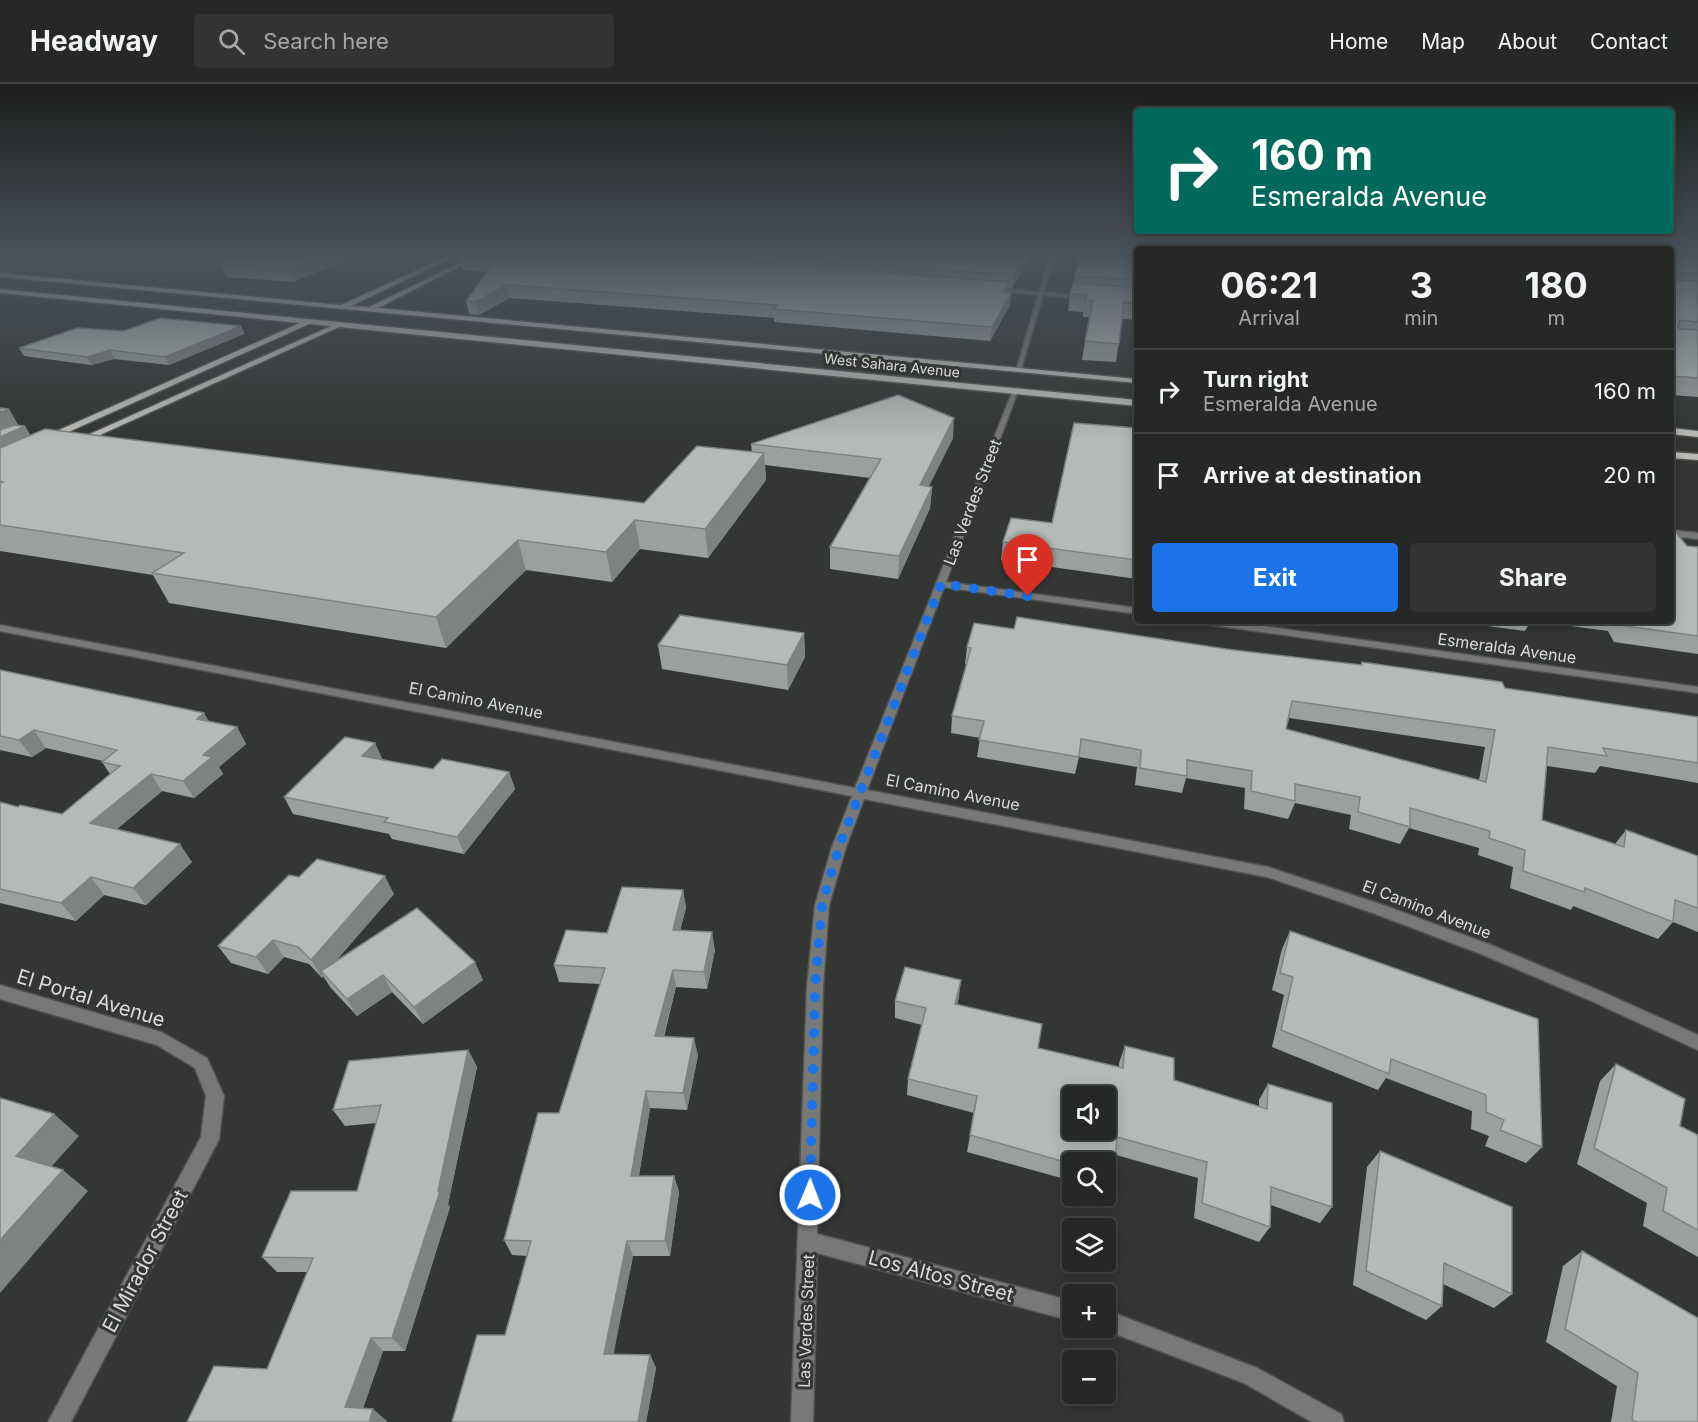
<!DOCTYPE html>
<html lang="en">
<head>
<meta charset="utf-8">
<style>
  body { margin:0; font-family:Inter,sans-serif; background:#323432; color:#f1f3f6; height:100vh; display:flex; flex-direction:column; font-size:22px; white-space:nowrap }
  * { box-sizing:border-box; margin:0 }
  p { font-size:20px; color:#a4a6a7 }
  .icon { flex:none; width:33px; height:33px; fill:none; stroke:currentColor; stroke-width:2; stroke-linecap:round; stroke-linejoin:round }
  .map { position:relative; flex:1; overflow:hidden }
  .side { position:absolute; left:1134px; top:162px; width:540px; height:378px; display:flex; flex-direction:column; background:#262826; border-radius:6px; box-shadow:0 3px 15px #0003,0 0 0 2px #424443 }
  .side>* { flex:none }
  .top-card { position:absolute; left:1134px; top:24px; width:540px; height:126px; border-radius:6px; box-shadow:0 3px 15px #0003,0 0 0 2px #424443; background:#00695c; color:#fff; overflow:hidden }
  .controls { position:absolute; left:1062px; top:1002px; display:grid; gap:12px }
  .controls a { display:grid; place-items:center; width:54px; height:54px; border-radius:6px; background:#262826; box-shadow:0 3px 15px #0003,0 0 0 2px #424443; font-size:30px }
  .pin { position:absolute; display:grid; place-items:center; width:51px; height:51px; color:#fff; margin:-62px -26px; border-radius:50% 50% 50% 0; rotate:-45deg; box-shadow:0 0 6px #0007 }
  .pin .icon { rotate:45deg }
  .me { position:absolute; width:66px; margin:-33px; rotate:1deg; stroke-linejoin:round; filter:drop-shadow(0 0 4px #0008) }
  .turn { display:flex; align-items:center; gap:21px; height:126px; padding:0 18px; font-size:27px }
  .turn .icon { width:78px; height:78px; stroke-width:2.5 }
  .turn b { display:block; font-size:42px; line-height:51px }
  .eta { display:flex; justify-content:space-evenly; align-items:center; height:102px; text-align:center }
  .eta b { font-size:36px; font-weight:700; line-height:42px }
  .action { display:flex; gap:12px; margin-top:auto; padding:12px 18px }
  .action a { flex:1; height:69px; border-radius:6px; background:#1a73e8; color:#fff; font-size:24px; font-weight:700; line-height:69px; text-align:center }
  .action a+a { background:#323432; color:#f1f3f6 }
  ul { padding:0; list-style:none }
  li { display:flex; align-items:center; gap:18px; height:84px; padding:0 18px; border-top:2px solid #424443 }
  li div { flex:1 }
  li b { display:block; font-size:22px }
  li em { font-style:normal }
  header { display:flex; align-items:center; gap:36px; box-sizing:border-box; height:84px; padding:0 30px; background:#262826; border-bottom:2px solid #424443 }
  header strong { font-size:28px }
  nav { display:flex; gap:33px; margin-inline-start:auto; font-size:21px }
  .search { width:420px; height:54px; background:#323432; display:flex; align-items:center; gap:15px; box-sizing:border-box; padding:0 21px; border-radius:6px; color:#a4a6a7; font-size:22px }
  .map>svg:first-child { display:block }
  .lines { fill:none; stroke-linecap:round; stroke-linejoin:round }
  .minor-casing { stroke:#515451; stroke-width:3 }
  .primary-casing { stroke:#515451; stroke-width:3 }
  .minor { fill:#787876; fill-rule:evenodd }
  .primary { fill:#babbb6; fill-rule:evenodd }
  .wall { fill:#9ba09e; fill-rule:evenodd }
  .shaded-wall { fill:#7e8281 }
  .building { fill:#b4bab8; stroke:#7e8281; stroke-width:1.5; fill-rule:evenodd }
  .route { stroke:#1a73e8; stroke-width:10; stroke-dasharray:0 18 }
  .labels { text-anchor:middle; dominant-baseline:central; stroke-width:6; stroke-linejoin:round; paint-order:stroke }
  .far-street-label { font-size:14px; fill:#dadcda; stroke:#333633 }
  .street-label { font-size:16px; fill:#dadcda; stroke:#333633 }
  .near-street-label { font-size:20px; fill:#dadcda; stroke:#333633 }
</style>
</head>
<body>
<header>
<strong>Headway</strong>
<div class="search"><svg class="icon" aria-label="search" viewBox="0 0 24 24"><circle cx="10" cy="10" r="6"/><path d="M15 15l6 6"/></svg>Search here</div>
<nav><a>Home</a><a>Map</a><a>About</a><a>Contact</a></nav>
</header>
<div class="map">
<svg width="1698" height="1338" viewBox="0 0 1698 1338">
  <rect width="100%" height="100%" fill="#333633"/>
  <g class="lines">
    <defs>
      <g id="minor">
        <path d="M 1051,170 L 1055,170 L 1044,208 L 1088,213 L 1085,215 L 1043,211 L 1021,286 L 1016,287 L 1038,211 L 992,206 L 995,204 L 1039,208 Z"/>
        <path d="M 1013,306 L 1018,307 L 946,498 L 1137,524 L 1137,530 L 944,503 L 867,706 L 1268,783 L 1383,821 L 1491,861 L 1598,906 L 1698,951 L 1698,966 L 1587,915 L 1481,870 L 1373,829 L 1267,793 L 864,715 L 846,763 L 829,821 L 823,903 L 817,1150 L 1072,1217 L 1072,1237 L 817,1169 L 813,1338 L 791,1338 L 807,903 L 815,821 L 832,763 L 852,712 L 0,547 L 0,541 L 855,704 Z"/>
        <path d="M 1671,446 L 1698,449 L 1698,455 L 1671,452 Z"/>
        <path d="M 1200,537 L 1227,537 L 1698,603 L 1698,609 L 1205,540 Z"/>
        <path d="M 0,901 L 161,948 L 207,974 L 224,1012 L 219,1055 L 216,1061 L 71,1338 L 48,1338 L 201,1053 L 206,1012 L 195,984 L 157,961 L 0,915 Z"/>
        <path d="M 1106,1226 L 1257,1284 L 1341,1330 L 1344,1338 L 1312,1338 L 1244,1299 L 1100,1244 L 1106,1244 Z"/>
      </g>
      <g id="primary">
        <path d="M 452,170 L 460,170 L 351,222 L 369,223 L 478,170 L 485,170 L 378,224 L 1137,295 L 1137,299 L 0,193 L 0,189 L 341,221 Z"/>
        <path d="M 0,205 L 1137,316 L 1137,322 L 339,243 L 80,360 L 72,358 L 331,242 L 309,240 L 44,359 L 41,358 L 41,354 L 300,239 L 0,209 Z"/>
        <path d="M 1671,344 L 1698,347 L 1698,353 L 1671,350 Z"/>
        <path d="M 1671,368 L 1698,370 L 1698,376 L 1671,374 Z"/>
      </g>
    </defs>
    <use href="#minor" class="minor-casing"/>
    <use href="#primary" class="primary-casing"/>
    <use href="#minor" class="minor"/>
    <use href="#primary" class="primary"/>
  </g>
  <g class="wall">
    <path d="M 360,170 L 293,198 L 226,193 L 221,180 Z"/>
    <path d="M 468,170 L 1032,170 L 1012,204 L 1009,204 L 1008,208 L 1010,221 L 990,257 L 774,238 L 774,234 L 510,214 L 479,231 L 469,230 L 466,217 L 488,188 L 463,186 L 460,173 Z"/>
    <path d="M 1137,170 L 1137,236 L 1122,235 L 1116,278 L 1082,276 L 1089,233 L 1083,233 L 1083,228 L 1068,227 L 1070,210 L 1075,192 Z"/>
    <path d="M 1671,170 L 1698,170 L 1698,313 L 1671,311 Z"/>
    <path d="M 241,242 L 244,250 L 169,281 L 114,275 L 91,281 L 24,272 L 19,264 L 124,247 Z"/>
    <path d="M 0,324 L 9,325 L 18,342 L 25,342 L 30,351 L 644,419 L 752,368 L 751,360 L 953,354 L 929,402 L 932,403 L 930,424 L 898,495 L 830,485 L 830,463 L 870,394 L 765,381 L 766,396 L 708,474 L 640,465 L 612,498 L 526,486 L 446,564 L 169,519 L 153,491 L 0,467 Z"/>
    <path d="M 1137,344 L 1137,495 L 1001,476 L 1003,458 L 1052,439 Z"/>
    <path d="M 1687,462 L 1698,463 L 1698,570 L 1614,558 L 1608,547 L 1533,537 L 1671,537 Z"/>
    <path d="M 1449,537 L 1531,537 L 1525,547 Z"/>
    <path d="M 1014,545 L 1226,565 L 1360,581 L 1362,578 L 1505,604 L 1698,633 L 1698,699 L 1600,682 L 1595,689 L 1547,682 L 1542,736 L 1615,760 L 1626,746 L 1698,772 L 1698,848 L 1673,838 L 1658,855 L 1573,822 L 1571,826 L 1510,804 L 1513,783 L 1478,771 L 1479,764 L 1409,744 L 1400,760 L 1349,745 L 1351,731 L 1295,719 L 1288,735 L 1244,725 L 1245,704 L 1186,694 L 1182,709 L 1135,701 L 1137,683 L 1079,673 L 1075,690 L 977,673 L 980,654 L 951,649 L 952,632 L 967,580 L 965,580 L 967,563 ZM 1289,634 L 1485,663 L 1479,696 L 1286,645 Z"/>
    <path d="M 804,549 L 805,573 L 788,606 L 662,585 L 658,561 Z"/>
    <path d="M 0,586 L 209,637 L 237,643 L 246,660 L 219,683 L 223,690 L 194,714 L 162,707 L 117,745 L 192,778 L 146,821 L 104,811 L 76,837 L 0,819 L 0,718 L 18,723 L 62,730 L 110,690 L 102,678 L 103,677 L 46,664 L 32,673 L 0,666 Z"/>
    <path d="M 383,676 L 433,685 L 509,688 L 515,705 L 464,770 L 392,755 L 389,750 L 293,730 L 284,713 Z"/>
    <path d="M 299,793 L 394,810 L 336,876 L 483,896 L 423,940 L 392,908 L 357,932 L 331,904 L 323,892 L 322,894 L 309,880 L 284,873 L 268,890 L 231,879 L 218,862 Z"/>
    <path d="M 683,806 L 686,824 L 680,846 L 715,866 L 707,905 L 676,903 L 664,953 L 698,971 L 687,1026 L 650,1024 L 639,1092 L 674,1092 L 679,1108 L 670,1172 L 633,1172 L 613,1270 L 650,1271 L 656,1284 L 646,1338 L 452,1338 L 505,1251 L 527,1172 L 512,1171 L 504,1156 L 559,1029 L 600,900 L 559,898 L 554,881 Z"/>
    <path d="M 1290,847 L 1538,935 L 1542,1063 L 1526,1079 L 1485,1062 L 1489,1052 L 1471,1045 L 1472,1027 L 1386,994 L 1378,1006 L 1272,963 L 1284,911 L 1272,906 L 1282,865 Z"/>
    <path d="M 959,913 L 957,920 L 1038,964 L 1119,983 L 1119,979 L 1125,962 L 1174,996 L 1259,1022 L 1259,1016 L 1268,1000 L 1332,1123 L 1320,1139 L 1271,1121 L 1270,1143 L 1259,1158 L 1194,1134 L 1198,1094 L 1116,1071 L 1114,1091 L 1108,1107 L 1106,1106 L 1106,1078 L 1072,1078 L 1072,1097 L 967,1068 L 974,1029 L 907,1011 L 908,995 L 922,941 L 895,934 L 895,917 Z"/>
    <path d="M 468,966 L 477,983 L 448,1120 L 450,1123 L 405,1267 L 383,1267 L 363,1324 L 387,1337 L 386,1338 L 187,1338 L 267,1285 L 307,1188 L 277,1188 L 262,1173 L 357,1107 L 376,1039 L 345,1042 L 333,1026 Z"/>
    <path d="M 1616,980 L 1680,1042 L 1698,1051 L 1698,1173 L 1643,1142 L 1647,1119 L 1577,1080 L 1600,997 Z"/>
    <path d="M 1380,1067 L 1512,1210 L 1494,1224 L 1443,1200 L 1442,1222 L 1426,1236 L 1353,1201 L 1367,1083 Z"/>
    <path d="M 1582,1167 L 1698,1338 L 1611,1338 L 1617,1302 L 1546,1258 L 1563,1182 Z"/>
  </g>
  <g class="shaded-wall">
    <path d="M 326,170 L 360,170 L 293,198 L 288,185 Z"/>
    <path d="M 1027,170 L 1032,170 L 1012,204 L 1014,191 Z"/>
    <path d="M 1009,198 L 1008,211 L 1004,208 Z"/>
    <path d="M 507,201 L 510,214 L 479,231 L 475,218 Z"/>
    <path d="M 1012,208 L 1010,221 L 990,257 L 992,243 Z"/>
    <path d="M 241,242 L 244,250 L 169,281 L 165,273 Z"/>
    <path d="M 110,266 L 114,275 L 91,281 L 87,273 Z"/>
    <path d="M 9,325 L 20,344 L 25,342 L 40,369 L 0,386 L 0,328 Z"/>
    <path d="M 954,334 L 953,354 L 919,422 L 920,401 Z"/>
    <path d="M 764,369 L 766,396 L 708,474 L 705,445 Z"/>
    <path d="M 932,403 L 930,424 L 898,495 L 899,472 Z"/>
    <path d="M 635,436 L 640,465 L 612,498 L 606,468 Z"/>
    <path d="M 518,456 L 526,486 L 446,564 L 436,533 Z"/>
    <path d="M 804,549 L 805,573 L 788,606 L 787,581 Z"/>
    <path d="M 204,629 L 214,646 L 197,635 Z"/>
    <path d="M 237,643 L 246,660 L 219,683 L 223,690 L 194,714 L 183,697 L 203,671 Z"/>
    <path d="M 34,646 L 46,664 L 32,673 L 19,656 Z"/>
    <path d="M 375,659 L 383,676 L 362,672 Z"/>
    <path d="M 509,688 L 515,705 L 464,770 L 457,753 Z"/>
    <path d="M 151,690 L 162,707 L 103,757 L 90,739 Z"/>
    <path d="M 180,760 L 192,778 L 146,821 L 133,804 Z"/>
    <path d="M 385,792 L 394,810 L 324,891 L 321,887 L 323,892 L 322,894 L 311,876 Z"/>
    <path d="M 91,793 L 104,811 L 76,837 L 61,819 Z"/>
    <path d="M 683,806 L 686,824 L 676,863 L 673,846 Z"/>
    <path d="M 712,848 L 715,866 L 707,905 L 704,888 Z"/>
    <path d="M 273,856 L 284,873 L 268,890 L 256,873 Z"/>
    <path d="M 475,878 L 483,896 L 423,940 L 414,923 Z"/>
    <path d="M 673,886 L 676,903 L 659,969 L 655,952 Z"/>
    <path d="M 383,891 L 392,908 L 357,932 L 347,915 Z"/>
    <path d="M 961,896 L 959,913 L 953,937 L 955,920 Z"/>
    <path d="M 694,954 L 698,971 L 687,1026 L 683,1009 Z"/>
    <path d="M 468,966 L 477,983 L 448,1120 L 450,1123 L 405,1267 L 392,1254 L 438,1107 Z"/>
    <path d="M 646,1007 L 650,1024 L 636,1108 L 631,1092 Z"/>
    <path d="M 54,1030 L 79,1052 L 42,1093 L 16,1072 Z"/>
    <path d="M 63,1086 L 88,1107 L 0,1209 L 0,1156 Z"/>
    <path d="M 674,1092 L 679,1108 L 670,1172 L 665,1157 Z"/>
    <path d="M 627,1157 L 633,1172 L 611,1283 L 604,1270 Z"/>
    <path d="M 371,1254 L 383,1267 L 359,1336 L 345,1323 Z"/>
    <path d="M 650,1271 L 656,1284 L 646,1338 L 638,1338 Z"/>
    <path d="M 373,1325 L 387,1337 L 386,1338 L 369,1338 Z"/>
  </g>
  <g class="building">
    <path d="M 250,170 L 326,170 L 288,185 L 221,180 Z"/>
    <path d="M 468,170 L 643,170 L 1009,198 L 1004,208 L 1012,208 L 992,243 L 773,225 L 778,221 L 507,201 L 475,218 L 466,217 L 496,176 L 460,173 Z"/>
    <path d="M 715,170 L 1027,170 L 1014,191 Z"/>
    <path d="M 1080,170 L 1137,170 L 1137,196 L 1075,192 Z"/>
    <path d="M 1671,170 L 1698,170 L 1698,189 L 1679,188 L 1677,190 L 1679,196 L 1698,197 L 1698,238 L 1680,236 L 1678,243 L 1680,245 L 1698,246 L 1698,294 L 1671,292 Z"/>
    <path d="M 1073,199 L 1137,204 L 1137,219 L 1124,218 L 1119,260 L 1085,257 L 1093,217 L 1085,216 L 1086,211 L 1070,210 Z"/>
    <path d="M 160,234 L 241,242 L 165,273 L 110,266 L 87,273 L 19,264 L 77,244 L 124,247 Z"/>
    <path d="M 898,311 L 954,334 L 920,401 L 932,403 L 899,472 L 830,463 L 881,375 L 751,360 Z"/>
    <path d="M 0,324 L 9,325 L 0,328 Z"/>
    <path d="M 1074,339 L 1137,344 L 1137,476 L 1003,458 L 1011,434 L 1052,439 Z"/>
    <path d="M 14,341 L 25,342 L 0,353 L 0,346 Z"/>
    <path d="M 45,345 L 644,419 L 697,362 L 764,369 L 705,445 L 635,436 L 606,468 L 518,456 L 436,533 L 152,489 L 184,469 L 0,441 L 0,399 L 3,398 L 0,397 L 0,364 Z"/>
    <path d="M 1671,442 L 1687,462 L 1698,463 L 1698,552 L 1625,542 L 1622,537 L 1671,537 Z"/>
    <path d="M 680,531 L 804,549 L 787,581 L 658,561 Z"/>
    <path d="M 1017,533 L 1226,565 L 1362,581 L 1362,578 L 1502,598 L 1505,604 L 1698,633 L 1698,679 L 1603,664 L 1607,672 L 1548,663 L 1542,736 L 1624,763 L 1626,746 L 1698,772 L 1698,824 L 1675,816 L 1673,838 L 1585,804 L 1584,808 L 1523,787 L 1525,766 L 1489,754 L 1490,747 L 1410,724 L 1410,743 L 1358,728 L 1360,713 L 1295,700 L 1295,717 L 1251,707 L 1252,687 L 1187,676 L 1187,692 L 1140,684 L 1141,666 L 1081,655 L 1079,673 L 979,656 L 984,637 L 952,632 L 971,564 L 967,563 L 974,539 L 1014,545 ZM 1292,617 L 1495,646 L 1486,698 L 1286,645 Z"/>
    <path d="M 0,586 L 204,629 L 197,635 L 237,643 L 203,671 L 212,673 L 183,697 L 151,690 L 90,739 L 180,760 L 133,804 L 91,793 L 61,819 L 0,805 L 0,718 L 18,723 L 20,721 L 62,730 L 120,682 L 102,678 L 117,666 L 34,646 L 19,656 L 0,652 Z"/>
    <path d="M 345,653 L 375,659 L 362,672 L 433,685 L 442,675 L 509,688 L 457,753 L 384,738 L 388,734 L 284,713 Z"/>
    <path d="M 317,775 L 385,792 L 311,876 L 298,863 L 273,856 L 256,873 L 218,862 L 289,791 L 299,793 Z"/>
    <path d="M 622,803 L 683,806 L 673,846 L 712,848 L 704,888 L 673,886 L 655,952 L 694,954 L 683,1009 L 646,1007 L 631,1092 L 674,1092 L 665,1157 L 627,1157 L 604,1270 L 650,1271 L 638,1338 L 452,1338 L 477,1251 L 505,1251 L 531,1157 L 504,1156 L 538,1029 L 559,1029 L 605,884 L 554,881 L 566,846 L 607,849 Z"/>
    <path d="M 417,824 L 475,878 L 414,923 L 383,891 L 347,915 L 321,887 Z"/>
    <path d="M 1290,847 L 1538,935 L 1542,1063 L 1500,1046 L 1504,1036 L 1486,1028 L 1486,1011 L 1391,975 L 1389,990 L 1281,946 L 1293,893 L 1280,889 Z"/>
    <path d="M 905,883 L 961,896 L 955,920 L 1042,940 L 1038,964 L 1123,984 L 1125,962 L 1174,974 L 1174,996 L 1267,1025 L 1268,1000 L 1332,1019 L 1332,1123 L 1271,1103 L 1270,1143 L 1202,1119 L 1207,1078 L 1117,1053 L 1114,1091 L 1106,1089 L 1106,1078 L 1072,1078 L 1072,1080 L 970,1051 L 977,1012 L 908,995 L 926,924 L 895,917 ZM 1072,1012 L 1106,1012 L 1106,1046 L 1072,1046 Z"/>
    <path d="M 468,966 L 438,1107 L 440,1107 L 392,1254 L 371,1254 L 345,1323 L 373,1325 L 369,1338 L 187,1338 L 214,1282 L 267,1285 L 313,1174 L 262,1173 L 291,1107 L 357,1107 L 381,1021 L 333,1026 L 349,977 Z"/>
    <path d="M 1616,980 L 1685,1015 L 1680,1042 L 1698,1051 L 1698,1146 L 1663,1127 L 1667,1104 L 1594,1064 Z"/>
    <path d="M 0,1014 L 54,1030 L 16,1072 L 63,1086 L 0,1156 Z"/>
    <path d="M 1380,1067 L 1512,1123 L 1512,1210 L 1444,1179 L 1442,1222 L 1366,1187 Z"/>
    <path d="M 1582,1167 L 1698,1234 L 1698,1338 L 1636,1338 L 1632,1335 L 1638,1289 L 1565,1245 Z"/>
  </g>
  <linearGradient id="sky" x2="0" y2="1"><stop stop-color="#1c1e1c"/><stop offset="0.48" stop-color="#4a525b"/><stop offset="1" stop-color="#4a525b" stop-opacity="0"/></linearGradient>
  <rect width="1698" height="357" fill="url(#sky)"/>
  <g class="lines">
    <path class="route" d="M 810,1111 L 815,903 L 822,821 L 839,763 L 941,500 L 1028,512"/>
  </g>
  <g class="labels">
    <g class="far-street-label">
      <text transform="translate(892 281) rotate(6)">West Sahara Avenue</text>
    </g>
    <g class="street-label">
      <text transform="translate(972 418) rotate(-69)">Las Verdes Street</text>
      <text transform="translate(1507 564) rotate(8)">Esmeralda Avenue</text>
      <text transform="translate(476 616) rotate(11)">El Camino Avenue</text>
      <text transform="translate(953 708) rotate(11)">El Camino Avenue</text>
      <text transform="translate(1427 825) rotate(21)">El Camino Avenue</text>
      <text transform="translate(806 1237) rotate(-88)">Las Verdes Street</text>
    </g>
    <g class="near-street-label">
      <text transform="translate(91 914) rotate(17)">El Portal Avenue</text>
      <text transform="translate(145 1177) rotate(-62)">El Mirador Street</text>
      <text transform="translate(941 1192) rotate(15)">Los Altos Street</text>
    </g>
  </g>
</svg>
<div class="controls">
<a><svg class="icon" aria-label="sound" viewBox="0 0 24 24"><path d="M4 9h4l5-4v14l-5-4H4zM17 9q2 3 0 6"/></svg></a>
<a><svg class="icon" aria-label="search" viewBox="0 0 24 24"><circle cx="10" cy="10" r="6"/><path d="M15 15l6 6"/></svg></a>
<a><svg class="icon" aria-label="layers" viewBox="0 0 24 24"><path d="M12 4l9 5-9 5-9-5zM3 14l9 5 9-5"/></svg></a>
<a>+</a>
<a>−</a>
</div>
<div class="pin" style="left:1028px;top:512px;background:#d93025"><svg class="icon" aria-label="arrive" viewBox="0 0 24 24"><path d="M6 21V4h12l-3 4 3 4H6"/></svg></div>
<svg class="me" style="left:810px;top:1111px" viewBox="-20 -20 40 40"><circle r="17" fill="#1a73e8" stroke="#fff" stroke-width="3"/><path d="M0-11L8 9 0 5-8 9z" fill="#fff"/></svg>
<div class="top-card">
<div class="turn"><svg class="icon" aria-label="right" viewBox="0 0 24 24"><path d="M7 20v-9h11M14 6l5 5-5 5"/></svg><div><b>160 m</b>Esmeralda Avenue</div></div>
</div>
<section class="side">
<div class="eta">
<div><b>06:21</b><p>Arrival</p></div>
<div><b>3</b><p>min</p></div>
<div><b>180</b><p>m</p></div>
</div>
<ul>
<li><svg class="icon" aria-label="right" viewBox="0 0 24 24"><path d="M7 20v-9h11M14 6l5 5-5 5"/></svg><div><b>Turn right</b><p>Esmeralda Avenue</p></div><em>160 m</em></li>
<li><svg class="icon" aria-label="arrive" viewBox="0 0 24 24"><path d="M6 21V4h12l-3 4 3 4H6"/></svg><div><b>Arrive at destination</b></div><em>20 m</em></li>
</ul>
<div class="action"><a>Exit</a><a>Share</a></div>
</section>
</div>
</body>
</html>
